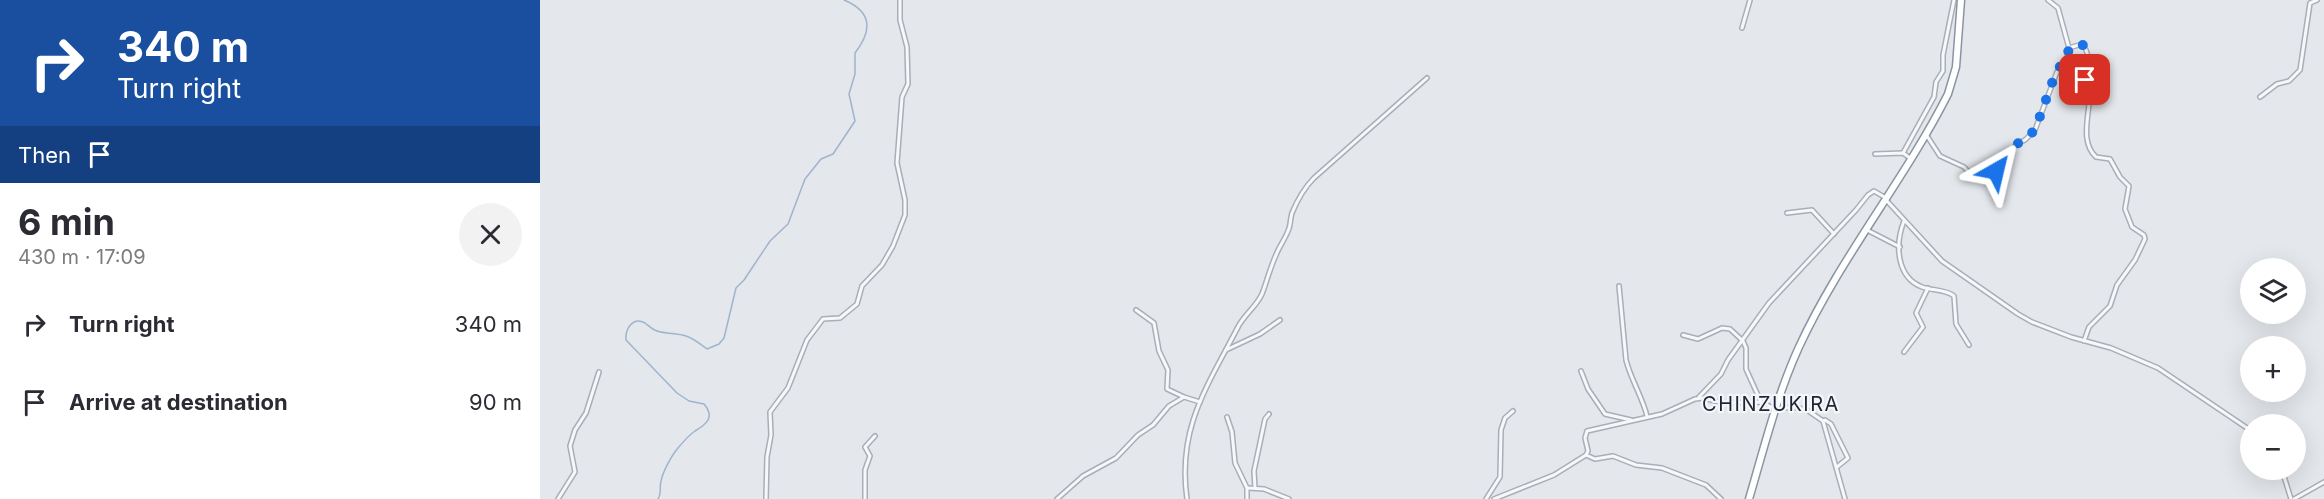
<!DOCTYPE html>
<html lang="en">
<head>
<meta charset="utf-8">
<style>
  body { margin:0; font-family:Inter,sans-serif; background:#f2f2f3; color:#2b2b33; height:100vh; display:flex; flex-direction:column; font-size:22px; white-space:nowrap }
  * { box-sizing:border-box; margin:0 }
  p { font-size:20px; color:#7c7c81 }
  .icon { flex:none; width:33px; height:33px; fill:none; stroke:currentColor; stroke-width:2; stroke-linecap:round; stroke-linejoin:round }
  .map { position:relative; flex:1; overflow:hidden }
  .sheet { display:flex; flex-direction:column; background:#fff; width:540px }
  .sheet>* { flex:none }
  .hud { background:#1a4fa0; color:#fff; overflow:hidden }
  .controls { position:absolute; left:1700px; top:258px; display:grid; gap:12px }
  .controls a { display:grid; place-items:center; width:66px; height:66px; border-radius:50%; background:#fff; box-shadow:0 6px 24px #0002; font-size:30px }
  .pin { position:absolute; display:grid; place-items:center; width:51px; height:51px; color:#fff; margin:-26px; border-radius:12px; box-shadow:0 3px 9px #0006 }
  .me { position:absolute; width:66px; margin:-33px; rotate:37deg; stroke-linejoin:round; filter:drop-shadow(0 0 4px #0008) }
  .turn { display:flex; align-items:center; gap:21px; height:126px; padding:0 18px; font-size:27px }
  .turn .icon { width:78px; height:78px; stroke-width:2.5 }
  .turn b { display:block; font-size:42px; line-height:51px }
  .then { display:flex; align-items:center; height:57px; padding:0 18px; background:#0003; gap:12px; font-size:22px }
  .round { display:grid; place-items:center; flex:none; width:63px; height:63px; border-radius:32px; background:#f2f2f3 }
  .head { display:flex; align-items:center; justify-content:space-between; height:102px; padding:0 18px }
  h1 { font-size:36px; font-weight:700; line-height:45px }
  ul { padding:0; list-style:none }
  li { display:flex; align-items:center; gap:18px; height:78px; padding:0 18px }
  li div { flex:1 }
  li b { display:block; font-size:22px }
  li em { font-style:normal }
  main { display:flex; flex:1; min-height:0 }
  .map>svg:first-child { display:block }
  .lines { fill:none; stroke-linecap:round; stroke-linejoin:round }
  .stream { stroke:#9fb4cc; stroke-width:1.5 }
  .minor-casing { stroke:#a9aeb7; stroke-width:6 }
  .trunk-casing { stroke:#8b94a3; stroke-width:9 }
  .minor { stroke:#f7f8fa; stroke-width:3 }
  .trunk { stroke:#fff; stroke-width:6 }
  .route { stroke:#1a73e8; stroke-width:10; stroke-dasharray:0 18 }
  .labels { text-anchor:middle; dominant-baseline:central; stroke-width:4.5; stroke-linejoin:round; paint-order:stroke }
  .quarter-label { font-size:20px; letter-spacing:1.5px; fill:#1d2536; stroke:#f4f6f9 }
</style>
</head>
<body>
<main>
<section class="sheet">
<div class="hud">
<div class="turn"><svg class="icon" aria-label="right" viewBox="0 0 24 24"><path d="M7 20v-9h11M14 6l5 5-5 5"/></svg><div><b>340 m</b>Turn right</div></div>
<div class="then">Then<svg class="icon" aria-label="arrive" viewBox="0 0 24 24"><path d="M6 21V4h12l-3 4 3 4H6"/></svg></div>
</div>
<div class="head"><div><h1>6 min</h1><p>430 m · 17:09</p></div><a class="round"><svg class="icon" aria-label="close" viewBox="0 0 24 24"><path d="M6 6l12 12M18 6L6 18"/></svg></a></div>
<ul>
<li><svg class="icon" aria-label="right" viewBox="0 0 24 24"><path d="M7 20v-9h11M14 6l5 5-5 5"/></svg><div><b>Turn right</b></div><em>340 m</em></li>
<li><svg class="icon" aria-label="arrive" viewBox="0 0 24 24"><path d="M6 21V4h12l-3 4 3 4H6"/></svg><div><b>Arrive at destination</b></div><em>90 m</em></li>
</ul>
</section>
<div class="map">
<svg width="1784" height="499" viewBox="0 0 1784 499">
  <rect width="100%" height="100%" fill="#e4e7ec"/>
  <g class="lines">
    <path class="stream" d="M 118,499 C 122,493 119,488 121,481 C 123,471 132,455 138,448 C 143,442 149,435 155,431 C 167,424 175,417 164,404 L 149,401 L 137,393 L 86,340 C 85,329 93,316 105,323 C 109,326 113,330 117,331 C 126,334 137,333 146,336 C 153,338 160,344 167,349 L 179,344 L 184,338 L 196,288 L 204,280 L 230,241 L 248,224 L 265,179 L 281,159 L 293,154 L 315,121 L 309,94 L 315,74 L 315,53 C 332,31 333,12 304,0"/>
    <defs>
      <g id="minor">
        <path d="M 1202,28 L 1210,0"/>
        <path d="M 1529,48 L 1542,44 C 1553,56 1544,66 1545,80 C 1545,87 1549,95 1549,103 C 1548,120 1541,143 1556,157 L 1570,159 L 1580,177 L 1589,186 L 1585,209 L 1592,227 L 1604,235 L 1605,239 L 1595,260 L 1577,285 L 1570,306 L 1549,327 L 1544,341"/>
        <path d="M 1720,97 L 1737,84 L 1749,81 L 1760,70 L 1770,3 L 1777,0"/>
        <path d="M 1387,136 L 1400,156 L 1424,167 L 1435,179 L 1439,180 L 1453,174 L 1464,163 L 1476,144 L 1485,140 L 1495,130 L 1517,72 L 1527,57 L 1529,48 L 1518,8 L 1508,0"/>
        <path d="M 1363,153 L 1394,97 L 1396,82 L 1403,71 L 1403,55 L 1414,0"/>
        <path d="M 1335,154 L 1363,153 L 1370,158"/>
        <path d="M 1347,201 L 1402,261 L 1478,314 L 1492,322 L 1531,337 L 1571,348 L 1618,368 L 1710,430"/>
        <path d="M 1247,213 L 1272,210 L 1294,234"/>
        <path d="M 1364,221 C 1355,244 1356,277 1382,287 C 1393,291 1405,289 1414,296 L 1416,324 L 1429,345"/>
        <path d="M 1327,230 L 1360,247"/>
        <path d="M 1079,286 L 1086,360 C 1091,380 1102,396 1107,416"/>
        <path d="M 596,310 L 614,323 L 619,351 L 628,370 L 627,389 L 644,397"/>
        <path d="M 1143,335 L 1158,339 L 1182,328 L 1190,329 L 1203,341 L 1206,348 L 1206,369 L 1221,402"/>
        <path d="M 686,350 L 720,334 L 740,320"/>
        <path d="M 1364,352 L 1383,327 L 1376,313 L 1388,288"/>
        <path d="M 1041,371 L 1048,389 L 1065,414 L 1091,420"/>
        <path d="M 1159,397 L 1181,374 L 1188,360 L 1229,303 L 1316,210 L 1328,195 L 1334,191 L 1346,198"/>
        <path d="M 687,417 L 692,432 L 695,463 L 707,488 L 707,499"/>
        <path d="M 1283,421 L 1285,420 L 1291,424 L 1308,458 L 1297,467"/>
        <path d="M 1046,455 L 1055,459 L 1073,456 L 1096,465 L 1122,468 L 1166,485 L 1181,499"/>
        <path d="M 1742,470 L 1751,499"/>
        <path d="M 708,488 L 724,489 L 749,499"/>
        <path d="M 715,488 L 714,471 L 725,419 L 729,414"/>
        <path d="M 18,499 L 35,472 L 30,446 L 35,430 L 46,413 L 59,372"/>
        <path d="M 226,499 L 227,457 L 231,435 L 230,412 L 248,388 L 267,340 L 283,319 L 300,318 L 317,304 L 322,286 L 342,265 L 353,246 L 365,215 L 365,200 L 357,163 L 362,97 L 368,84 L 367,47 L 360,20 L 360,0"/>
        <path d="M 325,499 L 325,470 L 330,456 L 325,447 L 335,436"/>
        <path d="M 517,499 L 543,476 L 576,458 L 598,435 L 613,425 L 629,406 L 644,397 L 660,402"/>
        <path d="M 647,499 C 637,428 667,387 698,327 C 704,315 716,307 722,294 C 727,281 730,268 736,255 C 739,247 745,239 748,231 C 751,225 750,219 752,213 C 757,201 765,187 774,178 L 887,78"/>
        <path d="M 946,499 L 960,477 L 961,430 L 965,418 L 973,411"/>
        <path d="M 954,499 L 1014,475 L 1046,455 L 1048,451 L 1045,438 L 1047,431 L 1122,414 L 1155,399 L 1163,398 L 1184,403 L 1221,402 L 1235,409 L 1253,407 L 1267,410 L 1283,421 L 1305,499"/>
        <path d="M 1754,499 L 1784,482"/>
      </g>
      <path id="trunk" d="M 1209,499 C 1224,448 1237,395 1259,347 C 1300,258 1364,181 1408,94 L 1416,67 L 1421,0"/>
    </defs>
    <use href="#minor" class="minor-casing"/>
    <use href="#trunk" class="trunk-casing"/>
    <use href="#minor" class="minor"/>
    <use href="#trunk" class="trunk"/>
  </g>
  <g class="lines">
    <path class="route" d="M 1456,171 L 1464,163 L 1476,144 L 1482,142 L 1495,130 L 1516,72 L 1527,57 L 1529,48 L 1540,44 L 1545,46 L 1548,58 L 1545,80"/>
  </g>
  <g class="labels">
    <g class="quarter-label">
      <text x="1231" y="404">CHINZUKIRA</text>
    </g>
  </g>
</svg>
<div class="controls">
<a><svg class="icon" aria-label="layers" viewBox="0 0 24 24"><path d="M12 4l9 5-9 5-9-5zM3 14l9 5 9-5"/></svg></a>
<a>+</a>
<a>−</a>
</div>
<div class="pin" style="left:1545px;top:80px;background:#d93025"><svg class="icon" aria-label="arrive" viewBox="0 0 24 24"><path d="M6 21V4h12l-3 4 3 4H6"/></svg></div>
<svg class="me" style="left:1456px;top:171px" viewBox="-20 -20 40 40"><path d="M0-17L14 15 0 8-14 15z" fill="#1a73e8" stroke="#fff" stroke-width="4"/></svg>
</div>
</main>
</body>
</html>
